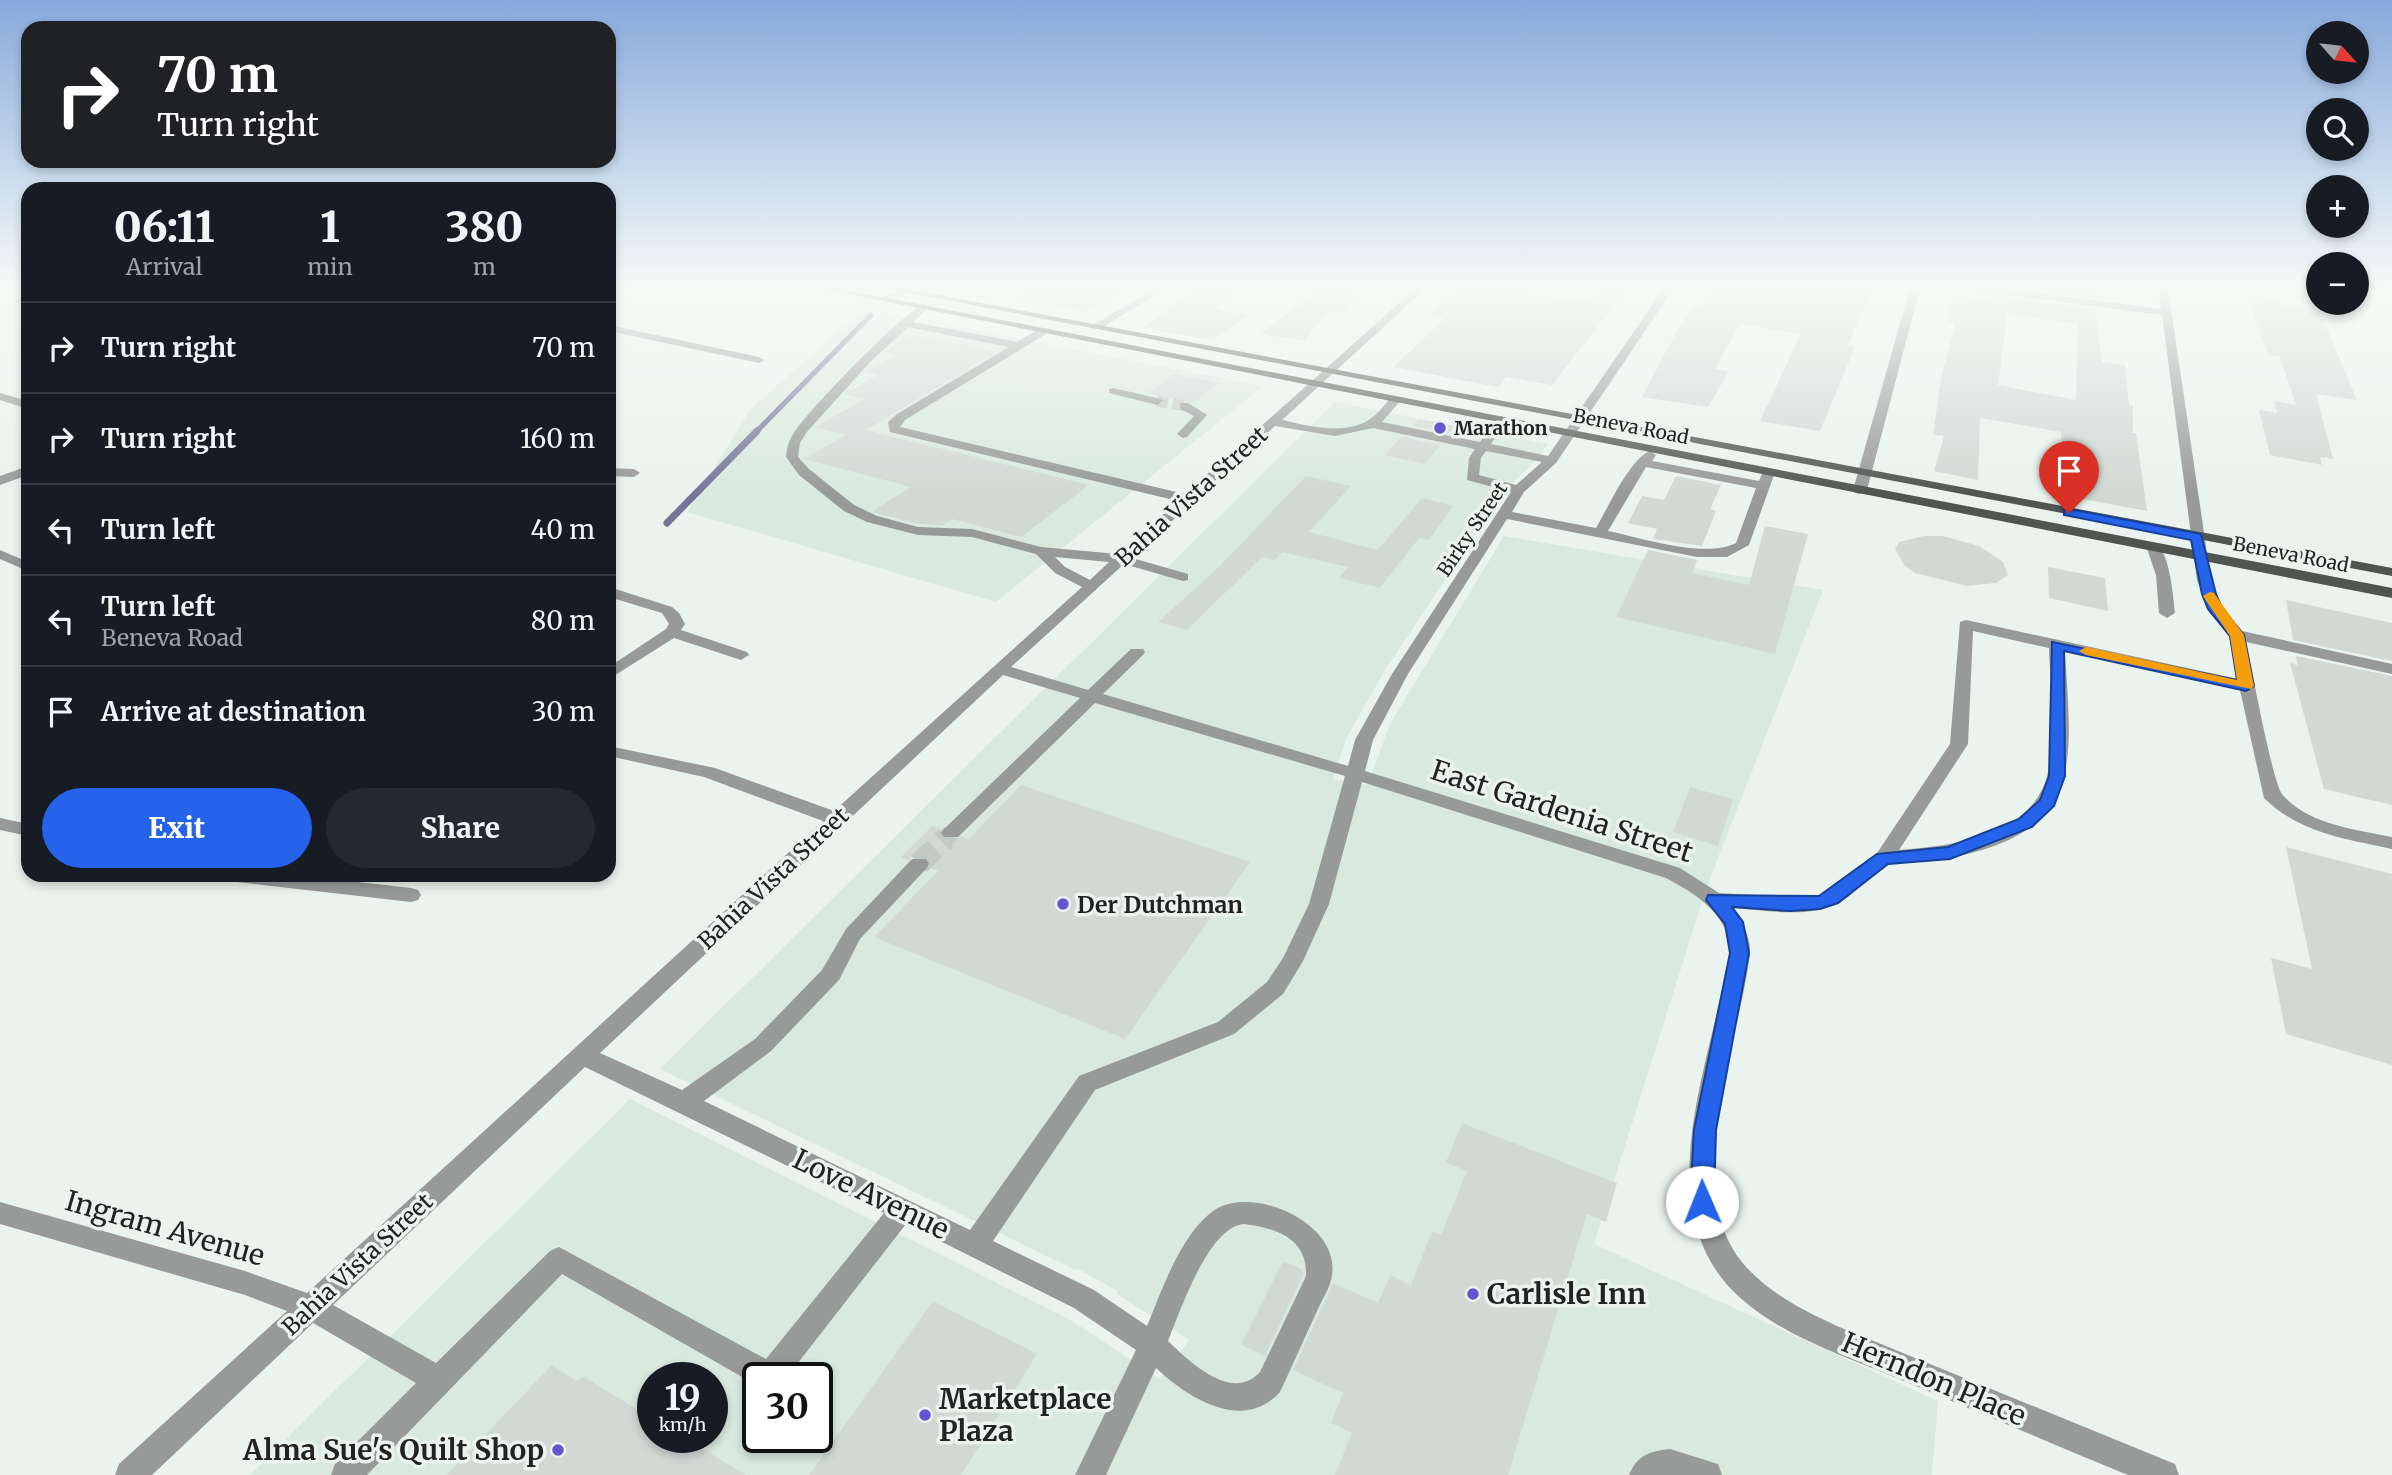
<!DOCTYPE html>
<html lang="en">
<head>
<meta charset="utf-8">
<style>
  body { margin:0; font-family:Merriweather,serif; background:#242831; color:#f1f3f6; height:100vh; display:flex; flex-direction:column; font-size:26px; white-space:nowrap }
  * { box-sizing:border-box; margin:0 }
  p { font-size:23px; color:#9ea1a6 }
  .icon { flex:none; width:38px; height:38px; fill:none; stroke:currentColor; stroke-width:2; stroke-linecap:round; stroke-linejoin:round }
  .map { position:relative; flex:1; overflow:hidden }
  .sheet { position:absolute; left:21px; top:182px; width:595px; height:700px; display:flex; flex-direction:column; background:#171b24; border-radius:21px; box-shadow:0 4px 10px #0003 }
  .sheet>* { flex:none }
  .hud { position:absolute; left:21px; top:21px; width:595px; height:147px; border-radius:21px; box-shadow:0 4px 10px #0003; background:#202124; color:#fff; overflow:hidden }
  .needle { width:46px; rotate:117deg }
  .controls { position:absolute; left:2306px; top:21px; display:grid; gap:14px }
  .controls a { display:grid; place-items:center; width:63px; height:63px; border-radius:50%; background:#171b24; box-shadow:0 4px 10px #0003; font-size:35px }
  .speed { position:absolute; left:637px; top:1362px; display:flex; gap:14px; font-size:35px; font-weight:700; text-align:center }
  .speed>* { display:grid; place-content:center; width:91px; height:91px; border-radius:50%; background:#171b24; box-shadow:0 4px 10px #0003; line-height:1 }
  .speed small { font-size:18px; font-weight:400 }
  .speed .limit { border:4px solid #111; border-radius:10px; background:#fff; color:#111 }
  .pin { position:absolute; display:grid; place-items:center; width:60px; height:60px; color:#fff; margin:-72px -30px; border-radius:50% 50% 50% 0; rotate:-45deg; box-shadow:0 0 7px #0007 }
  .pin .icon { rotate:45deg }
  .me { position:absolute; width:77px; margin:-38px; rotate:359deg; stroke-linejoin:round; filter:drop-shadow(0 0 5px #0008) }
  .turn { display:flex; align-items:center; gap:24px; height:147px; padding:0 21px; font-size:32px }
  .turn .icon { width:91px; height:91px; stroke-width:2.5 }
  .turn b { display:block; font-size:49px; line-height:60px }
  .eta { display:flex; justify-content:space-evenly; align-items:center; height:119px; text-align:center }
  .eta b { font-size:42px; font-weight:800; line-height:49px }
  .action { display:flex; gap:14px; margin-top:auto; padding:14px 21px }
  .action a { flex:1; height:80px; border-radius:42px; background:#2563eb; color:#fff; font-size:28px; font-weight:800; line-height:80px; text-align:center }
  .action a+a { background:#242831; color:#f1f3f6 }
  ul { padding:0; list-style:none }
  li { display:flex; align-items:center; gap:21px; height:91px; padding:0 21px; border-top:2px solid #363941 }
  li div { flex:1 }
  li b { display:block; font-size:26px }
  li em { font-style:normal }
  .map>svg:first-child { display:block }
  .built { fill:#d9e9df; fill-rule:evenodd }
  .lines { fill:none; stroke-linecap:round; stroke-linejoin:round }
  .stream-far1 { stroke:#747697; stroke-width:5 }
  .stream { stroke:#747697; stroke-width:7 }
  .building { fill:#d1d9d5; fill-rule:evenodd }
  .minor-tunnel-far2 { stroke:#c2cac5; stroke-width:11; stroke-dasharray:11 5; stroke-linecap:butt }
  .minor-tunnel-far1 { stroke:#c2cac5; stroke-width:18; stroke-dasharray:18 9; stroke-linecap:butt }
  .minor-tunnel { stroke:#c2cac5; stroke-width:22; stroke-dasharray:22 10; stroke-linecap:butt }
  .minor { fill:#979a98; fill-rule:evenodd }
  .major { fill:#4f5551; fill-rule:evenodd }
  .route { fill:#2563eb; stroke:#184099; stroke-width:2 }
  .slow { fill:#f59e0b }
  .poi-dot { fill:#6356cf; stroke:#eaf3ee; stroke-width:2.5 }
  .labels { text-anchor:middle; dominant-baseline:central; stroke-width:7; stroke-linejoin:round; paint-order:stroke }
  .far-street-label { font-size:19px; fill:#212422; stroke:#eaf3ee }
  .far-poi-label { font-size:19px; font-weight:bold; fill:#212422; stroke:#eaf3ee; text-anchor:start }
  .street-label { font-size:23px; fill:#212422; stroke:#eaf3ee }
  .poi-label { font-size:23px; font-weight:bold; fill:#212422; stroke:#eaf3ee; text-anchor:start }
  .near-street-label { font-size:28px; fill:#212422; stroke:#eaf3ee }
  .near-poi-label { font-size:28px; font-weight:bold; fill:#212422; stroke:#eaf3ee; text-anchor:start }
</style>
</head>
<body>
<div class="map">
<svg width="2392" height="1475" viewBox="0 0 2392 1475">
  <rect width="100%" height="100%" fill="#eaf3ee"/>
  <g class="built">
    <path d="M 863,309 L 1263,386 L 996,602 L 687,512 L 750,410 Z"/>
    <path d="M 1335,402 L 1548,444 L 1529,468 L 1507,487 L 1385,670 L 1347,737 L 1333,779 L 1368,785 L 1390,724 L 1504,536 L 1823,590 L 1707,886 L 1594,1244 L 1938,1401 L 1932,1475 L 250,1475 L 630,1099 L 1069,1319 L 1160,1379 L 1189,1340 L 1117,1294 L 1117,1291 L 1078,1269 L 1076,1270 L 660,1069 ZM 653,1377 L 712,1377 L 712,1437 L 653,1437 ZM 758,1377 L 817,1377 L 817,1437 L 758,1437 Z"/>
  </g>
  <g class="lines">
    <path class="stream-far1" d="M 755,433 L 871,315"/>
    <path class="stream" d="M 667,523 L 757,431"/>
  </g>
  <g class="building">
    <path d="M 1023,288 L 1126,288 L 1084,311 L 1022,299 Z"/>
    <path d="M 1200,288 L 1240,288 L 1215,309 L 1249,315 L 1212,340 L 1142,328 Z"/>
    <path d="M 1321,288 L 1347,288 L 1343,292 L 1361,295 L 1340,314 L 1327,312 L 1304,341 L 1260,334 Z"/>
    <path d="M 1458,288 L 1532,288 L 1527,293 L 1587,302 L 1600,288 L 1628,288 L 1552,385 L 1506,377 L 1498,387 L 1393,367 L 1446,318 L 1430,316 Z"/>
    <path d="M 1712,288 L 1764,292 L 1765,288 L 1873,288 L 1847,346 L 1855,347 L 1820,431 L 1760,421 L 1801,334 L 1740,324 L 1715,369 L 1729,371 L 1708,407 L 1642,397 L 1679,327 L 1693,306 L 1701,308 Z"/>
    <path d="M 2016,288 L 2092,288 L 2093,298 Z"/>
    <path d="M 1954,295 L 1987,300 L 1988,295 L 2095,309 L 2102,362 L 2125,365 L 2129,405 L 2133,406 L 2133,433 L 2136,433 L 2147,511 L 2072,497 L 2070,453 L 2063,451 L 2061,432 L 1980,418 L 1978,480 L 1934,471 L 1944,436 L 1933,435 L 1941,379 L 1955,323 L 1947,322 ZM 2007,314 L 2078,324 L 2076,400 L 1998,385 Z"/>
    <path d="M 2246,295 L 2276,299 L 2278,305 L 2319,310 L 2357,400 L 2316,394 L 2333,459 L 2320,457 L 2322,465 L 2270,455 L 2259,410 L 2277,413 L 2274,401 L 2296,405 L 2280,357 L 2268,355 Z"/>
    <path d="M 911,334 L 996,352 L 866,430 L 1089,485 L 1021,537 L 952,519 L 943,525 L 919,524 L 877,513 L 873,511 L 911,487 L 804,459 L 846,435 L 815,427 L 865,399 L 845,394 L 878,375 L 864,372 L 896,355 L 884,352 Z"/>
    <path d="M 1174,374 L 1219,383 L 1193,403 L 1148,393 Z"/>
    <path d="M 1419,419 L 1455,426 L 1450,433 L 1412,425 Z"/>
    <path d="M 1402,437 L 1440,445 L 1425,464 L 1384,455 Z"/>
    <path d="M 1306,476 L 1351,486 L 1309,532 L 1378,550 L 1422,498 L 1453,506 L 1429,540 L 1419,538 L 1380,588 L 1339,578 L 1348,567 L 1282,552 L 1275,560 L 1262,557 L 1187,630 L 1158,622 L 1219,567 Z"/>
    <path d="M 1676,476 L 1721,485 L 1710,509 L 1716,511 L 1702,546 L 1653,539 L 1657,529 L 1628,523 L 1642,496 L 1664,500 Z"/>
    <path d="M 1765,526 L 1808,534 L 1775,654 L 1616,617 L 1648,550 L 1697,560 L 1692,573 L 1749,585 Z"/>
    <path d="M 1924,536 L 1942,536 L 1979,546 L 2003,562 L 2008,575 L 1996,583 L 1967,586 L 1915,573 L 1904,565 L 1895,549 L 1899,542 Z"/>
    <path d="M 2048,567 L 2105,578 L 2108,611 L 2049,598 Z"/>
    <path d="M 2286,600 L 2392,623 L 2392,661 L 2293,640 Z"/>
    <path d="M 2296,656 L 2392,676 L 2392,805 L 2324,789 L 2290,663 L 2298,665 Z"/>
    <path d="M 1021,785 L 1250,862 L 1125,1039 L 874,937 L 938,871 L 930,868 L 931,863 L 926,856 L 912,856 L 907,860 L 901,857 L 932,826 L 941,829 L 938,833 L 944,840 L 962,837 L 969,839 Z"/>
    <path d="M 1690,787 L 1733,799 L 1718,846 L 1673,832 Z"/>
    <path d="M 2286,847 L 2392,874 L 2392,1065 L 2286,1034 L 2271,958 L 2312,969 Z"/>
    <path d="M 1462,1123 L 1617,1183 L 1606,1222 L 1587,1214 L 1508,1475 L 1335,1475 L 1352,1433 L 1331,1423 L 1343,1393 L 1293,1370 L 1333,1283 L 1378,1303 L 1390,1275 L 1411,1285 L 1432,1231 L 1441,1235 L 1467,1171 L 1446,1162 Z"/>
    <path d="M 1283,1261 L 1303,1270 L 1303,1275 L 1265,1356 L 1241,1345 Z"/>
    <path d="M 933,1301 L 1037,1354 L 961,1475 L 809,1475 Z"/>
    <path d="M 552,1365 L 577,1381 L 584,1377 L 653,1419 L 653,1437 L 683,1437 L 746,1475 L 447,1475 Z"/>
  </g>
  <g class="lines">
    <path class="minor-tunnel-far2" d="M 1157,401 L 1184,406"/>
    <path class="minor-tunnel-far1" d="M 945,839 L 951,833"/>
    <path class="minor-tunnel" d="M 919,864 L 946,838"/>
    <g class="minor">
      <path d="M 902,288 L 914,288 L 889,301 L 880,299 Z"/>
      <path d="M 1156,288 L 1167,288 L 1099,329 L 1090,327 Z"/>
      <path d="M 1416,288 L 1426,288 L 1282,420 C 1309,426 1345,436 1370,419 C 1380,413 1385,401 1395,396 L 1401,400 L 1382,422 L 1480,442 L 1497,417 L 1501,416 L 1507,420 L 1491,444 L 1548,456 L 1664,288 L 1674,288 L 1556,463 L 1524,492 L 1512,512 L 1596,528 C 1607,510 1630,458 1650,451 L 1656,455 L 1652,461 L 1759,481 L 1764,469 L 1769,468 L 1775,472 L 1749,545 L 1727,557 L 1697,557 L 1507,519 L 1408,674 L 1373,740 L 1365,771 L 1680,868 L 1719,893 L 1790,897 L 1819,895 L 1877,853 L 1950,744 L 1960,622 L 1966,620 L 2238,679 L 2229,636 L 2207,609 L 2197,580 L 2162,315 L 1979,291 L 1974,288 L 1998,288 L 2161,309 L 2158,288 L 2168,288 L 2211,580 L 2222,608 L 2242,631 L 2392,664 L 2392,674 L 2246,642 C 2251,665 2273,784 2282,794 C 2308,825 2356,829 2392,837 L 2392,849 C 2346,839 2299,833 2264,798 L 2240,690 L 2065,651 C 2071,758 2086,829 1958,856 C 1940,859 1902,859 1889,864 C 1870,871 1857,894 1838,903 C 1808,919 1765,910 1733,908 C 1742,921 1751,937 1750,953 C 1740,1045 1673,1196 1751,1272 C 1776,1297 1805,1311 1837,1326 L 2175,1464 L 2179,1475 L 2128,1475 C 2053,1444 1978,1412 1904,1381 C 1845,1356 1778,1336 1732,1290 C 1660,1215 1697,1099 1717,1012 C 1722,991 1732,965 1729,944 C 1725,911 1692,892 1666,878 L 1362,782 L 1329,904 L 1303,961 L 1283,994 L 1234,1034 L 1095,1090 L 993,1241 L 1094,1290 L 1147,1326 C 1162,1290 1183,1228 1218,1208 C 1257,1187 1340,1224 1332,1275 C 1331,1286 1323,1298 1318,1309 C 1305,1337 1293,1364 1280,1392 C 1243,1433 1188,1398 1156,1368 L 1106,1475 L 1075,1475 L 1136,1350 L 1074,1308 L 906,1224 L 787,1377 L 758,1377 L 758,1386 L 562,1274 L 367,1475 L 331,1475 L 335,1464 L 416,1383 L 313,1323 L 152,1475 L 115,1475 L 119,1464 L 287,1311 L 245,1295 L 0,1224 L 0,1202 L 245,1271 L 307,1293 L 823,821 L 704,777 L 609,756 L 609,746 L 715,768 L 834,811 L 1082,587 L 1055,573 L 1036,554 L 972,537 L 918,535 L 867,522 L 844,511 L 799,475 L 786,457 C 787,447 789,440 795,431 C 811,408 901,314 924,304 L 929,307 L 913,322 L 1017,342 L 1041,328 L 1049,328 L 1049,332 L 905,420 L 900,427 L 1185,494 ZM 908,327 L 1009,347 L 897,414 L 888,422 L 890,432 L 1178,501 L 1118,554 L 1041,547 L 972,529 L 918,527 L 877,516 L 854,505 L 809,469 L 798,457 L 800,443 L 806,433 L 870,362 ZM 1275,426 L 1335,436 L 1373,428 L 1475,449 L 1469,458 L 1467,480 L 1511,492 L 1392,674 L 1355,740 L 1348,766 L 1103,694 L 1143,655 L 1145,652 L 1143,649 L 1131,649 L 1088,690 L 1011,667 L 1124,564 L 1183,581 L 1188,580 L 1188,574 L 1132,558 ZM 1486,451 L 1542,462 L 1516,485 L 1479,475 L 1481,458 ZM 1646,467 L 1756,488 L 1736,543 C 1704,559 1643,538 1608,531 ZM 1055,557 L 1109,562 L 1090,580 L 1065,567 ZM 1973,631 L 2049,648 C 2050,689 2058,736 2047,776 C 2031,837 1952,846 1899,850 L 1968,744 ZM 1003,675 L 1080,698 L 944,829 L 941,833 L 944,837 L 958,837 L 1095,703 L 1345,776 L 1309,904 L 1283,958 L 1267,982 L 1218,1022 L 1079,1076 L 970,1230 L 704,1101 L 771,1051 L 839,980 L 860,939 L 926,869 L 929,864 L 926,859 L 912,859 L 846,929 L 822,970 L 755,1039 L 682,1090 L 600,1053 ZM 585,1067 L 884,1213 L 766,1359 L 559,1247 L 550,1251 L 436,1363 L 333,1305 ZM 1244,1224 C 1277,1228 1308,1239 1306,1276 L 1260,1372 C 1232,1403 1190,1362 1168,1341 C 1180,1312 1208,1227 1244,1224 Z"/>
      <path d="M 1910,288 L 1920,288 L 1867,490 L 1860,494 L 1855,493 L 1853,490 Z"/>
      <path d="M 21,297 L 28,303 L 28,313 L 16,300 Z"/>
      <path d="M 609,325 L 759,357 L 765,360 L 759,363 L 609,331 Z"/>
      <path d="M 1113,388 L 1161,399 L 1163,401 L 1157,405 L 1109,393 L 1109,389 Z"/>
      <path d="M 0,393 L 28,401 L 28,409 L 0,400 Z"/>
      <path d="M 1180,403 L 1188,403 L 1207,415 L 1187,437 L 1183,438 L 1177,434 L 1194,416 L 1180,409 Z"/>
      <path d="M 28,466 L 28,475 L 0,485 L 0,476 Z"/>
      <path d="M 609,468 L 634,469 L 640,473 L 634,477 L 609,476 Z"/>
      <path d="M 2153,542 C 2170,548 2173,596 2175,613 L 2167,618 L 2159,613 L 2156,575 L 2146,546 Z"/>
      <path d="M 0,550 L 28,562 L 28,571 L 0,559 Z"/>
      <path d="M 609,587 L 672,607 L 679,613 L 685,624 L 681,630 L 747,652 L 749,655 L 741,660 L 674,638 L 609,679 L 609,667 L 666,629 L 669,624 L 662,613 L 609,597 Z"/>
      <path d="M 0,818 L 28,824 L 28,836 L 0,830 Z"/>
      <path d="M 227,875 L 297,875 L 411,888 L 418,890 L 421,895 L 418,900 L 411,902 L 237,882 L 230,880 Z"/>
      <path d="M 1670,1449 L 1718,1464 L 1722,1475 L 1629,1475 C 1637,1455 1650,1451 1670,1449 Z"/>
    </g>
    <g class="major">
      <path d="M 817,288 L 835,288 L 2392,588 L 2392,598 Z"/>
      <path d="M 883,288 L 902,288 L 2392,568 L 2392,576 Z"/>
    </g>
  </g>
  <linearGradient id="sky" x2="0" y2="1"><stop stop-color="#88a9dc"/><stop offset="0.58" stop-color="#f6faf7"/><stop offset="1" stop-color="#f6faf7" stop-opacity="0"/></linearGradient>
  <rect width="2392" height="494" fill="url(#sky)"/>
  <path class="route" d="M 2069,509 L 2201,534 L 2216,594 L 2222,608 L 2244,635 L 2254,686 L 2246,691 L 2064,651 L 2065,776 L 2054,806 L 2032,827 L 1950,859 L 1888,864 L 1838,903 L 1820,909 L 1790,911 L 1732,907 L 1743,922 L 1749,953 L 1716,1130 L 1714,1202 L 1710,1209 L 1702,1212 L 1694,1209 L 1690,1202 L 1694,1130 L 1730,953 L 1725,924 L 1706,900 L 1708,895 L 1819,896 L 1877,854 L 1948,847 L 2019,819 L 2040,800 L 2049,776 L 2052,642 L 2237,680 L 2230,636 L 2208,609 L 2202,594 L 2191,540 L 2064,515 L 2064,510 Z"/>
  <path class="slow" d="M 2210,592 L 2214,593 L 2244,635 L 2254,686 L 2251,689 L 2086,655 L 2079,651 L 2086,647 L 2237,680 L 2230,636 L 2203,596 Z"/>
  <g class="poi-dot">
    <circle cx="1440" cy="428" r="7"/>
    <circle cx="1063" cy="904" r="7"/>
    <circle cx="1473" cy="1294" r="7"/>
    <circle cx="925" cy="1415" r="7"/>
    <circle cx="558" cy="1450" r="7"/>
  </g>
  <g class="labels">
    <g class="far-street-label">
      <text transform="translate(1631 426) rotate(11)">Beneva Road</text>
      <text transform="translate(1472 529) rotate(-56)">Birky Street</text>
      <text transform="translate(2291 554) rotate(11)">Beneva Road</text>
    </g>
    <g class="far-poi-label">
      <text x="1454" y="428">Marathon</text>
    </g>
    <g class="street-label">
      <text transform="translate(1191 496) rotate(-42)">Bahia Vista Street</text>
      <text transform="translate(773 878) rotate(-43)">Bahia Vista Street</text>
      <text transform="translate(357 1264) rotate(-43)">Bahia Vista Street</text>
    </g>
    <g class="poi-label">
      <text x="1077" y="904">Der Dutchman</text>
    </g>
    <g class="near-street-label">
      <text transform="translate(1562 811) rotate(18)">East Gardenia Street</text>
      <text transform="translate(871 1194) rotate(26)">Love Avenue</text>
      <text transform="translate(165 1228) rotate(16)">Ingram Avenue</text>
      <text transform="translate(1934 1379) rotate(23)">Herndon Place</text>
    </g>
    <g class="near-poi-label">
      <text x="1487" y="1294">Carlisle Inn</text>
      <text x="939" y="1399">Marketplace<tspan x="939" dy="32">Plaza</tspan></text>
      <text x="544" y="1450" text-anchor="end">Alma Sue's Quilt Shop</text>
    </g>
  </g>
</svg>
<div class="controls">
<a><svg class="needle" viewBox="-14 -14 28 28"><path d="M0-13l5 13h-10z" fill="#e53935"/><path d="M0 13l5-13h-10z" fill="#9ea1a6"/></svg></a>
<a><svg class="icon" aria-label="search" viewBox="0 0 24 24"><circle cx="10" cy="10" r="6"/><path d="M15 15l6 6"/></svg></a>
<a>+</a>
<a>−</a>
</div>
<div class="speed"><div>19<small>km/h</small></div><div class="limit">30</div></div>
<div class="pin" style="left:2069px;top:513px;background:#d93025"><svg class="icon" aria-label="arrive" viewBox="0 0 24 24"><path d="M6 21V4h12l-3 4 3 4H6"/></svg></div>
<svg class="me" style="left:1702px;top:1202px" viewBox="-20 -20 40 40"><circle r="19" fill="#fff"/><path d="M0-13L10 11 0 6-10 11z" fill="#2563eb"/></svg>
<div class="hud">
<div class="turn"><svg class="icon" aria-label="right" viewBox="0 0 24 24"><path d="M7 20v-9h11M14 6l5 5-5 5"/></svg><div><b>70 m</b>Turn right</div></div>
</div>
<section class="sheet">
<div class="eta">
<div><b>06:11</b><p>Arrival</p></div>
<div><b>1</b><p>min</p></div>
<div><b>380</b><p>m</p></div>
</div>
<ul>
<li><svg class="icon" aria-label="right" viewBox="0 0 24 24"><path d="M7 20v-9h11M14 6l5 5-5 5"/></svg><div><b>Turn right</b></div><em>70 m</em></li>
<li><svg class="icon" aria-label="right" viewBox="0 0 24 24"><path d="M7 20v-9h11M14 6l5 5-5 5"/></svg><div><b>Turn right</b></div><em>160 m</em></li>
<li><svg class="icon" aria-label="left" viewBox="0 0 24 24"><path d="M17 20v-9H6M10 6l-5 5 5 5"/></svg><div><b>Turn left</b></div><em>40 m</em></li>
<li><svg class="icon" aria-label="left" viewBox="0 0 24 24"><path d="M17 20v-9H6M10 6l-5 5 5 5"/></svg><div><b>Turn left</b><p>Beneva Road</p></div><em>80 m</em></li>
<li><svg class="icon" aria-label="arrive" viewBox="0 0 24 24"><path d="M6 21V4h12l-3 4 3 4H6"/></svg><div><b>Arrive at destination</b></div><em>30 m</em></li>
</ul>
<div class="action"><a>Exit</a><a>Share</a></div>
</section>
</div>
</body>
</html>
